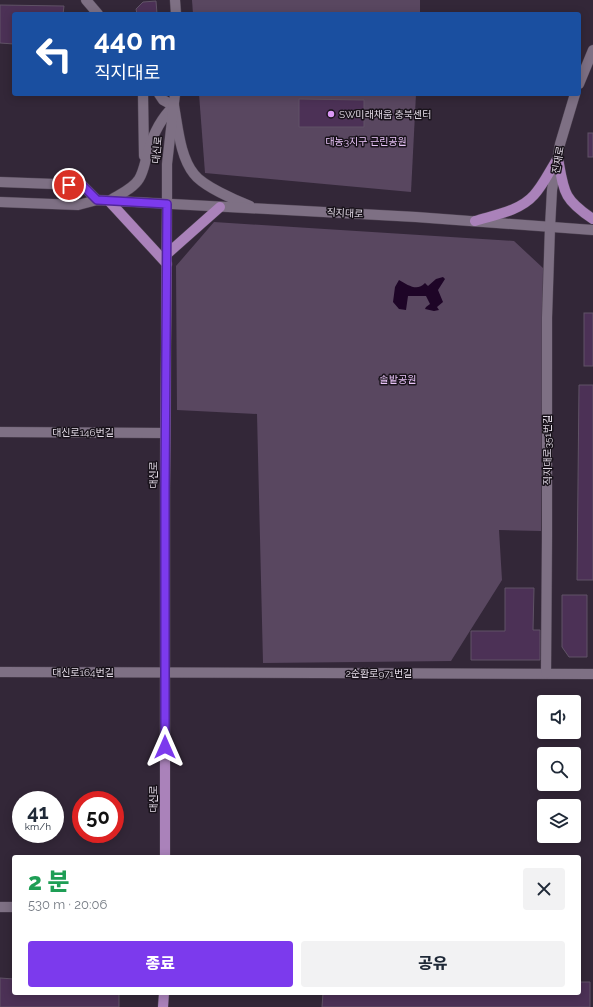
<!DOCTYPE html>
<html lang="ko">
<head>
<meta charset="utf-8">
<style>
  body { margin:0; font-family:Raleway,"Noto Sans KR",sans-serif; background:#f2f2f3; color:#1f2937; height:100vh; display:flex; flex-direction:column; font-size:15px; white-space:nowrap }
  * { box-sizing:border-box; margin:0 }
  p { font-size:13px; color:#747a83 }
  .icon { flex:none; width:22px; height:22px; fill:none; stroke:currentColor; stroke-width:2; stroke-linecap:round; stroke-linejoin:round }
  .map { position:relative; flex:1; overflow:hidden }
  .panel { position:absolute; left:12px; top:855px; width:569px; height:140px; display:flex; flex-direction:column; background:#fff; border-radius:4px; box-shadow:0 2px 10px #0003 }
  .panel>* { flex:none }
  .hud { position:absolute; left:12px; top:12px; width:569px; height:84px; border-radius:4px; box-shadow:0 2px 10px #0003; background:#1a4fa0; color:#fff; overflow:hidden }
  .fabs { position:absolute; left:537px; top:695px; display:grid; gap:8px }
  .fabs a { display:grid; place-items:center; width:44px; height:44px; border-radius:4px; background:#fff; box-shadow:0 2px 10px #0003; font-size:20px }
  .speed { position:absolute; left:12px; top:791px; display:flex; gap:8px; font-size:20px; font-weight:700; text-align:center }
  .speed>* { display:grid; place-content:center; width:52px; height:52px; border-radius:50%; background:#fff; box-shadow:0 2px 10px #0003; line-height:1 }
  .speed small { font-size:10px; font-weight:400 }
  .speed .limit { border:6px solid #d22; background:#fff; color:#111 }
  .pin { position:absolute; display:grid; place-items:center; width:34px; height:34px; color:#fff; margin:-17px; border:2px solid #fff; border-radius:50%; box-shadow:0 1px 4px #0007 }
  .me { position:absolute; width:44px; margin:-22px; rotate:0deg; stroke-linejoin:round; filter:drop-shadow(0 0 3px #0008) }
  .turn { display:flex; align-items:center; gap:14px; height:84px; padding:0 16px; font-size:18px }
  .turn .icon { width:52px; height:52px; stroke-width:2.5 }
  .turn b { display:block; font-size:28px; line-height:34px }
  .round { display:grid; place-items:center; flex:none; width:42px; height:42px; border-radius:4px; background:#f2f2f3 }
  .head { display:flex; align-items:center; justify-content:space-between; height:68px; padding:0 16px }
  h1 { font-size:24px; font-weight:800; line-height:30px; color:#1e9e55 }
  .primary-button { display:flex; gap:8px; margin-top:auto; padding:8px 16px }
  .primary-button a { flex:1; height:46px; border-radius:4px; background:#7c3aed; color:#fff; font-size:16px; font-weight:800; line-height:46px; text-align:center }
  .primary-button a+a { background:#f2f2f3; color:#1f2937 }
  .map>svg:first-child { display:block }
  .green { fill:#594760 }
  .water { fill:#1e0527 }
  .building { fill:#4c3156; stroke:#605366 }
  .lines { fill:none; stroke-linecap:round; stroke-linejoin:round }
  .minor-casing { stroke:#4e4352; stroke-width:11 }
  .major-casing { stroke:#4e4352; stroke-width:11 }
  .minor { stroke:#7e7084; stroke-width:10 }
  .major { stroke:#aa82ba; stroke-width:10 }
  .route-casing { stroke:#51269a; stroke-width:10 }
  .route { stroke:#7c3aed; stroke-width:7 }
  .poi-dot { fill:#db99f5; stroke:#18121a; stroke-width:1.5 }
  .labels { text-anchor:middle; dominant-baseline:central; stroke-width:3; stroke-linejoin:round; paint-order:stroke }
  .poi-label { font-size:10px; fill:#e0d8e4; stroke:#18121a; text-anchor:start }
  .park-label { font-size:10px; fill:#e9c4f8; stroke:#18121a }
  .street-label { font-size:10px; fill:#e0d8e4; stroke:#18121a }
</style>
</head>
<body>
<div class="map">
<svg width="593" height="1007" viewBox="0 0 593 1007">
  <rect width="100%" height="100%" fill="#332738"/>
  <g class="green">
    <path d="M 192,0 L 420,0 L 420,14 L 193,14 Z"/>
    <path d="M 199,94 L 416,94 L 411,192 L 205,173 Z"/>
    <path d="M 214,222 L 514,241 L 543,268 L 541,531 L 499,530 L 502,580 L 451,661 L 263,663 L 257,414 L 177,410 L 176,266 Z"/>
  </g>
  <path class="water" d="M 443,277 L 445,279 L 438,290 L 443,302 L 437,307 L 439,310 L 434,311 L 425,309 L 426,307 L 430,304 L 426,296 L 408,296 L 406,310 L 399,309 L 393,302 L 395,287 L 399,280 C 408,285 417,292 425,283 L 428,286 L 436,279 Z"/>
  <g class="building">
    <path d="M 156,1 L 157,14 L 137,14 L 136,9 L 143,2 Z"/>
    <path d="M 0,5 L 64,6 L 63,14 L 14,14 L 14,44 L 0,43 Z"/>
    <path d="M 299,99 L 364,100 L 364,127 L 299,127 Z"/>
    <rect x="588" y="133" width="5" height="24"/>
    <rect x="584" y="313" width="9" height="53"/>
    <path d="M 579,385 L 593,385 L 593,580 L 577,580 Z"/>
    <path d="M 505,588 L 534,588 L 533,630 L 540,630 L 540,660 L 471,660 L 471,631 L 505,631 Z"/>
    <path d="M 562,595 L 587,595 L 587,657 L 569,657 L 562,647 Z"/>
    <path d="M 0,978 L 14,979 L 14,993 L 119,993 L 119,1007 L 0,1007 Z"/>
    <path d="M 579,982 L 590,982 L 590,1007 L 322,1007 L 323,993 L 579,993 Z"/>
  </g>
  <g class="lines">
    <defs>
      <g id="minor">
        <path d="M 86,0 L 98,14"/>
        <path d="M 175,0 L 176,14"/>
        <path d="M 579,84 L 593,50"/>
        <path d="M 143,94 L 144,156"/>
        <path d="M 159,94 L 163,100 L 174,106 C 178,127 180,157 194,174 C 203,186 235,200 250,206"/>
        <path d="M 0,182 L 82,185 L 97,200"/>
        <path d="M 109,201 C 118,195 133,189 139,179 C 144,171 145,161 148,152 C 153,134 160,119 174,106"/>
        <path d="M 0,202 L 78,205 L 97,200 L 416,217 L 593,230"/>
        <path d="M 167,204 L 167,164 L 175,94"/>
        <path d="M 0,432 L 165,433"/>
        <path d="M 0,672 L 593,674"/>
        <path d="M 546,673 L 547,537 L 547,318 L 550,227 L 552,190 L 560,144 L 575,94"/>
        <path d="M 0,907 L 14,907"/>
      </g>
      <g id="major">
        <path d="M 558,158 C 564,192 563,199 593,219"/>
        <path d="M 109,201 L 167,264"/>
        <path d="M 475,221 C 494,215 520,211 534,195 C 544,184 550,170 558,158"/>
        <path d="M 167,254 L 220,207"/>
        <path d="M 165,857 L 165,489 L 167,204"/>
        <path d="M 163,1007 L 164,993"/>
      </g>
    </defs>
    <use href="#minor" class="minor-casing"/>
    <use href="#major" class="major-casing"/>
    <use href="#minor" class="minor"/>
    <use href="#major" class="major"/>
  </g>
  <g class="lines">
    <defs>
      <path id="route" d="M 69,185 L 82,185 L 97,200 L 167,204 L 165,489 L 165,747"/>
    </defs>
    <use href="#route" class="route-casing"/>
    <use href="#route" class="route"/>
  </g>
  <circle class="poi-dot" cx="331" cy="114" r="4"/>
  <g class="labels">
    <g class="poi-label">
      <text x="339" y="114">SW미래채움 충북센터</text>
    </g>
    <g class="park-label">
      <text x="366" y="141">대농3지구 근린공원</text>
      <text x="398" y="379">솔밭공원</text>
    </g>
    <g class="street-label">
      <text transform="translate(157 150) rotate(-85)">대신로</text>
      <text transform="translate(558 160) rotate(-80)">진재로</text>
      <text transform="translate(345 213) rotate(3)">직지대로</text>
      <text x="83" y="432">대신로146번길</text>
      <text transform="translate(547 450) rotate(-90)">직지대로351번길</text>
      <text transform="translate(153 475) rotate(-90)">대신로</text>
      <text x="83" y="672">대신로164번길</text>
      <text x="379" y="673">2순환로971번길</text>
      <text transform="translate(153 799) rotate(-90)">대신로</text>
    </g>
  </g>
</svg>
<div class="fabs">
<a><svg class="icon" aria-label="sound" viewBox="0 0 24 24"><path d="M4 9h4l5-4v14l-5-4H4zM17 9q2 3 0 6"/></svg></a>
<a><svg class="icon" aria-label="search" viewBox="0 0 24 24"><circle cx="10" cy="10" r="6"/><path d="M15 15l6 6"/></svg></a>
<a><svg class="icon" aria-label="layers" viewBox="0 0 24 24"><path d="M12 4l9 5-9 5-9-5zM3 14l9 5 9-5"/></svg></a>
</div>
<div class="speed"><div>41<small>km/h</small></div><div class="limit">50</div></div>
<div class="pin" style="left:69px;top:185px;background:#d93025"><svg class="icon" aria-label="arrive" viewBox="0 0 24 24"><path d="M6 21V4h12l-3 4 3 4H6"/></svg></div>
<svg class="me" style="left:165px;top:747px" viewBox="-20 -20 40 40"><path d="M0-17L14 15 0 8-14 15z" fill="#7c3aed" stroke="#fff" stroke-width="4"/></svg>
<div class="hud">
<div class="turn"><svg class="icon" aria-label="left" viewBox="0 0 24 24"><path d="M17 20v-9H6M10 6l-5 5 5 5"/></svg><div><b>440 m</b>직지대로</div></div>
</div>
<section class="panel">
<div class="head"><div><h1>2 분</h1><p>530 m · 20:06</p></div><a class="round"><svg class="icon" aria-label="close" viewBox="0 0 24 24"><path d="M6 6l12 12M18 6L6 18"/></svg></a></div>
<div class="primary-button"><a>종료</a><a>공유</a></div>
</section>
</div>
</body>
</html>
